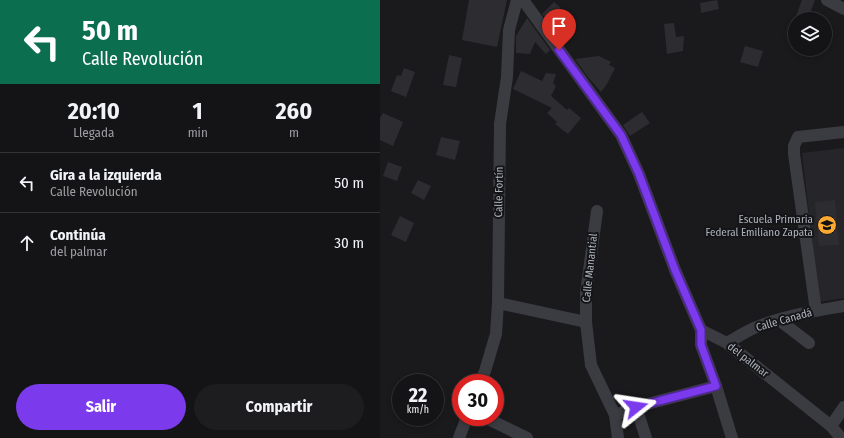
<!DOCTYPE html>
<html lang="es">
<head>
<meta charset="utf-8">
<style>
  body { margin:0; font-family:"Fira Sans Condensed",sans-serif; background:#1d1d1f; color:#f1f3f6; height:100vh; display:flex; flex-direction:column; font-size:15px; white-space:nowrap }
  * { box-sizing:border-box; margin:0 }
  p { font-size:13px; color:#9d9ea1 }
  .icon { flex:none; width:22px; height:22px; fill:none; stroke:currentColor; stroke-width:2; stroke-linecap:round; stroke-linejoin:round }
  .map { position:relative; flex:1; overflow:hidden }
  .sheet { display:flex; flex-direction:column; background:#141416; width:380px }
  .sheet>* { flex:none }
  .hud { background:#0b6e4f; color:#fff; overflow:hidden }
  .fabs { position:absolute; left:408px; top:12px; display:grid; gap:8px }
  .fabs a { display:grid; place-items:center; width:44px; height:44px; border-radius:50%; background:#141416; box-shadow:0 2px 6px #0003,0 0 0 1px #333335; font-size:20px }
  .speed { position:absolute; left:12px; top:374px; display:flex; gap:8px; font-size:20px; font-weight:700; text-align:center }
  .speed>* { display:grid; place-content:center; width:52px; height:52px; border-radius:50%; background:#141416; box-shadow:0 2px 6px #0003,0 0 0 1px #333335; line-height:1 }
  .speed small { font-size:10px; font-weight:400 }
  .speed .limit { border:6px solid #d22; background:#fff; color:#111 }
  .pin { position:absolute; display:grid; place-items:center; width:34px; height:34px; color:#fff; margin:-41px -17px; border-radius:50% 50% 50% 0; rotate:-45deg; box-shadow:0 0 4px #0007 }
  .pin .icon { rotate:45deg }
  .me { position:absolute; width:44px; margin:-22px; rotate:75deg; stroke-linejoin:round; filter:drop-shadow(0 0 3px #0008) }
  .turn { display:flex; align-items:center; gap:14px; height:84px; padding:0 16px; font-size:18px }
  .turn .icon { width:52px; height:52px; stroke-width:2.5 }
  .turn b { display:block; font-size:28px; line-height:34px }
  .eta { display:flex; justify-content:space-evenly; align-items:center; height:68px; text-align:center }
  .eta b { font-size:24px; font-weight:700; line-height:28px }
  .action { display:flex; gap:8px; margin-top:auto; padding:8px 16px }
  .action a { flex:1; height:46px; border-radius:24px; background:#7c3aed; color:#fff; font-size:16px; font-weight:700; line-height:46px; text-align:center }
  .action a+a { background:#1d1d1f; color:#f1f3f6 }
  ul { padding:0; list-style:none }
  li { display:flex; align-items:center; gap:12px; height:60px; padding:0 16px; border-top:1px solid #333335 }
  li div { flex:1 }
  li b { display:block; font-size:15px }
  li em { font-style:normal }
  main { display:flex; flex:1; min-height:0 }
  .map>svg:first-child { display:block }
  .built { fill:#26262a }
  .building { fill:#2d2d31 }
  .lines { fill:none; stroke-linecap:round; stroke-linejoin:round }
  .minor { stroke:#3b3c42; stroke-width:12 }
  .route-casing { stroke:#51269a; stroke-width:10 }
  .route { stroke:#7c3aed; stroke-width:7 }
  .labels { text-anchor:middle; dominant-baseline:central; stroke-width:4; stroke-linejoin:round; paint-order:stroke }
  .street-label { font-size:11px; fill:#acb2bd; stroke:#151518 }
  .poi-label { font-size:11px; fill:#acb2bd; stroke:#151518; text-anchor:end }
</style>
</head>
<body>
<main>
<section class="sheet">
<div class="hud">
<div class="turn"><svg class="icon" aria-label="left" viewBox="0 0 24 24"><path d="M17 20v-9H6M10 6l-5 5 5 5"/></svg><div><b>50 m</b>Calle Revolución</div></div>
</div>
<div class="eta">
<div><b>20:10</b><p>Llegada</p></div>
<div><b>1</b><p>min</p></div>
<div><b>260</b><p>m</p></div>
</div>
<ul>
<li><svg class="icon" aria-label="left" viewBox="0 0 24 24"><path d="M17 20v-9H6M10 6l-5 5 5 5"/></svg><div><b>Gira a la izquierda</b><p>Calle Revolución</p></div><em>50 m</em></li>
<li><svg class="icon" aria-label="ahead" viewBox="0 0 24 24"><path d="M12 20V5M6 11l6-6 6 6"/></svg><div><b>Continúa</b><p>del palmar</p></div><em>30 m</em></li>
</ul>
<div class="action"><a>Salir</a><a>Compartir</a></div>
</section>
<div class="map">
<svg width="464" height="438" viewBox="0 0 464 438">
  <rect width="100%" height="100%" fill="#1a1a1d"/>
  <path class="built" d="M 464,148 L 464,298 L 439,302 L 422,153 Z"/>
  <g class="building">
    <path d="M 89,0 L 127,0 L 117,47 L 82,40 Z"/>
    <path d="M 337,0 L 339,9 L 321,13 L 320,3 Z"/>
    <path d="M 422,0 L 435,0 L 428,19 L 416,16 Z"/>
    <path d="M 174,2 L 181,8 L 175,15 L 178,18 L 171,26 L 162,14 Z"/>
    <path d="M 147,18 L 170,50 L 166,54 L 155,42 L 150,54 L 136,53 L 136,36 Z"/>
    <path d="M 294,23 L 296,37 L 304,36 L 303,51 L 287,54 L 284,24 Z"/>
    <path d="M 365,46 L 383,51 L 378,67 L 360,62 Z"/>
    <path d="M 69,55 L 82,58 L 76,87 L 63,85 Z"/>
    <path d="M 219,56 L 231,62 L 229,65 L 235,68 L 227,84 L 221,92 L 207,76 L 195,59 Z"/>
    <path d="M 24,68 L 35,72 L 26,97 L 11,91 L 17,75 L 21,76 Z"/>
    <path d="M 141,71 L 162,81 L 166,73 L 176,74 L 173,83 L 176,86 L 171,96 L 187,110 L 189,108 L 201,118 L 188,134 L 175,124 L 177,122 L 167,113 L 172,108 L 133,89 Z"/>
    <path d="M 262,112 L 270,123 L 250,136 L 243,125 Z"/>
    <path d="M 3,113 L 23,122 L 13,146 L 0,140 L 0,118 Z"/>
    <path d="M 61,137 L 80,141 L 75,160 L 56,155 Z"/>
    <path d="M 8,162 L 22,167 L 17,181 L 3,176 Z"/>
    <path d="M 38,180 L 51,186 L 44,200 L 31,193 Z"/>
    <path d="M 455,200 L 459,245 L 439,246 L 435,202 Z"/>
    <path d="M 20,216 L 34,223 L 26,242 L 11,235 Z"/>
  </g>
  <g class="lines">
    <g class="minor">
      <path d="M 143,0 L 241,135 L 259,174 L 295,270 L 321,330 L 347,343 L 451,426 L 461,438"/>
      <path d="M 447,0 L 464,9"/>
      <path d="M 217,211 L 206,293 L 206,322 L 211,365 L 235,415 L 238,438"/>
      <path d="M 118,303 L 206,322"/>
      <path d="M 436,311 L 414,154 L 414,146 L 418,137 L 464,132"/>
      <path d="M 399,320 L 429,343"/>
      <path d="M 321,330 L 321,345 L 336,386 L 352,438"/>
      <path d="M 347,343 C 356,338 365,332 374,328 C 402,316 434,311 464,306"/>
      <path d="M 100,383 L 105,371 L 116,334 L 118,303 L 120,124 L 127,77 L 129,30 L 137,0"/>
      <path d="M 256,407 L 266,438"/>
      <path d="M 235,415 L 256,407 L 336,386"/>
      <path d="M 104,417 L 147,438"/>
      <path d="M 451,426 L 464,407"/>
      <path d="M 79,438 L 87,417"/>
    </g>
  </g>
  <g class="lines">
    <defs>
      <path id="route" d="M 179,50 L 241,135 L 259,174 L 295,270 L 321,330 L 321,345 L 336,386 L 256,407"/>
    </defs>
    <use href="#route" class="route-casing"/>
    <use href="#route" class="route"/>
  </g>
  <defs>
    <symbol id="school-disc" viewBox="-11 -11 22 22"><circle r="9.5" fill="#fda831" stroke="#151518"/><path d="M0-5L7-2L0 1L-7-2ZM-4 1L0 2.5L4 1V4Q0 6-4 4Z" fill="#111"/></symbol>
  </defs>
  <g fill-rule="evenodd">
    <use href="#school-disc" x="436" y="214" width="22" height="22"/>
  </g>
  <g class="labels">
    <g class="street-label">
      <text transform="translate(119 192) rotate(-89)">Calle Fortín</text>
      <text transform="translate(210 268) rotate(-84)">Calle Manantial</text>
      <text transform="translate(404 320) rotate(-16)">Calle Canadá</text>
      <text transform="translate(368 360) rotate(38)">del palmar</text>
    </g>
    <g class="poi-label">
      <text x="433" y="219">Escuela Primaria<tspan x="433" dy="13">Federal Emiliano Zapata</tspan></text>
    </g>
  </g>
</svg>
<div class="fabs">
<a><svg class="icon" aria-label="layers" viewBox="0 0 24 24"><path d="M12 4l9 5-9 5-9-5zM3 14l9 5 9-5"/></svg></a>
</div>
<div class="speed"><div>22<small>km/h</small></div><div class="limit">30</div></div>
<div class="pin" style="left:179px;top:50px;background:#d93025"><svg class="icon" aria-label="arrive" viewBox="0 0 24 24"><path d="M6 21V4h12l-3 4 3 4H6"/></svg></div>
<svg class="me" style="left:256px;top:407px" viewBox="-20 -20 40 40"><path d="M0-17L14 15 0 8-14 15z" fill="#7c3aed" stroke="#fff" stroke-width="4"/></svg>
</div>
</main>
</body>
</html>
